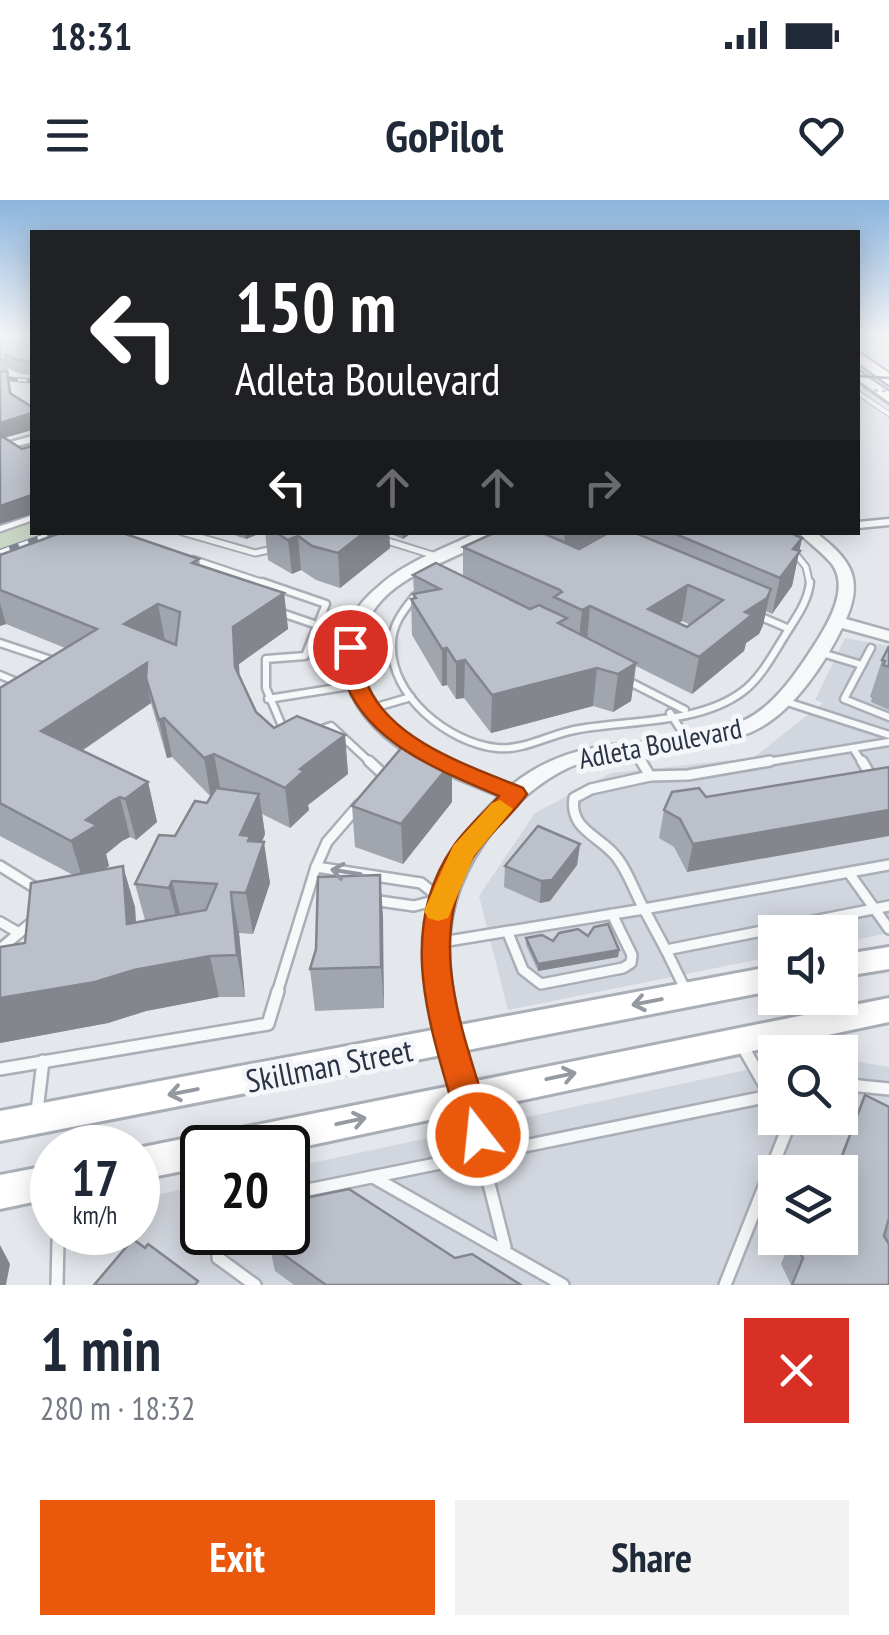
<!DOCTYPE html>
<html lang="en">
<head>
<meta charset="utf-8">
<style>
  body { margin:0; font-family:"PT Sans Narrow",sans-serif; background:#f2f2f3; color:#1f2937; height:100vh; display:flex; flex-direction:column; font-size:38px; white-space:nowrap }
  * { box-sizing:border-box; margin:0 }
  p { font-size:32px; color:#747a83 }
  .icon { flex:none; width:55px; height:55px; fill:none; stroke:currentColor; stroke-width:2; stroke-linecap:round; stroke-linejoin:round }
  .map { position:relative; height:1085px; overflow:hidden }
  .sheet { display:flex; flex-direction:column; background:#fff; flex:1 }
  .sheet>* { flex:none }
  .top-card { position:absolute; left:30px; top:30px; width:830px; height:305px; border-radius:0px; box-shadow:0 5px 25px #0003; background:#202124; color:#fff; overflow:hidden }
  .fabs { position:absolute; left:758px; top:715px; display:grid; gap:20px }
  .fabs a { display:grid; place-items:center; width:100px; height:100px; border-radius:0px; background:#fff; box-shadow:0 5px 25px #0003; font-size:50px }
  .speed { position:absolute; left:30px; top:925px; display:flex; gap:20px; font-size:50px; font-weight:700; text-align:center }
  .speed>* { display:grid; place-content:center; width:130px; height:130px; border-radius:50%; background:#fff; box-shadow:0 5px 25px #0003; line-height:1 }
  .speed small { font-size:25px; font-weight:400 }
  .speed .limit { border:5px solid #111; border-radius:15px; background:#fff; color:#111 }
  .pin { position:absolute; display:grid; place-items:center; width:85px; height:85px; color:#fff; margin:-42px; border:5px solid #fff; border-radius:50%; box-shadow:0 2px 10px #0007 }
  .me { position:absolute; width:110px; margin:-55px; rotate:344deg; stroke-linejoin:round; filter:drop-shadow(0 0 8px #0008) }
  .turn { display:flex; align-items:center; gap:35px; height:210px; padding:0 40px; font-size:45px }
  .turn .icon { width:130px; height:130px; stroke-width:2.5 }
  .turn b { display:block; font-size:70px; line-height:85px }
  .lanes { display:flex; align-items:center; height:95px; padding:0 40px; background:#0003; justify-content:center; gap:50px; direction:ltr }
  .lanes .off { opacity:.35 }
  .round { display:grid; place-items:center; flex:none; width:105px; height:105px; border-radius:0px; background:#f2f2f3 }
  .head { display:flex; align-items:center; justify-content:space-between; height:170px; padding:0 40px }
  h1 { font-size:60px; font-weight:700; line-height:75px }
  .primary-button { display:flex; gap:20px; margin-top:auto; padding:20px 40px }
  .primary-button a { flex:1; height:115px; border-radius:0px; background:#ea580c; color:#fff; font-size:40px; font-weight:700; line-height:115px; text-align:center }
  .primary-button a+a { background:#f2f2f3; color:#1f2937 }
  .status { display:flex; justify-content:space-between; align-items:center; height:70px; padding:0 50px; background:#fff; direction:ltr }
  .status svg { height:28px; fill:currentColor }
  header { display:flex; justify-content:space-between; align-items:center; height:130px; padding:0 40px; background:#fff; font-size:45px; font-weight:700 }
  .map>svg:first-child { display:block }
  .built { fill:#d2d6de; fill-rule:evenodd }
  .green { fill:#c9d6c5 }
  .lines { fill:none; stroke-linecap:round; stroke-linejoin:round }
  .service-far4-casing { stroke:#a9aeb7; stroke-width:6 }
  .service-far3-casing { stroke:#a9aeb7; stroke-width:9 }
  .service-far2-casing { stroke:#a9aeb7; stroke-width:11 }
  .service-far1-casing { stroke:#a9aeb7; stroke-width:14 }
  .service-casing { stroke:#a9aeb7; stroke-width:16 }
  .minor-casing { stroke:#a9aeb7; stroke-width:5 }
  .tertiary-casing { stroke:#a9aeb7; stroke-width:5 }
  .secondary-casing { stroke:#a9aeb7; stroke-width:6 }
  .motorway-casing { stroke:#8b94a3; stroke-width:4 }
  .service-far4 { stroke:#f7f8fa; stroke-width:4 }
  .service-far3 { stroke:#f7f8fa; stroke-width:5 }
  .service-far2 { stroke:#f7f8fa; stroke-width:6 }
  .service-far1 { stroke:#f7f8fa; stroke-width:9 }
  .service { stroke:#f7f8fa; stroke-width:11 }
  .minor { fill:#f7f8fa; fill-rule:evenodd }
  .tertiary { fill:#f7f8fa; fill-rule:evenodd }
  .secondary { fill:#fff; fill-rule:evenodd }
  .motorway { fill:#fff; fill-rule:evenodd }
  .tram { stroke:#7d8696; stroke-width:2.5 }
  .rail-far1-casing { stroke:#7d8696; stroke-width:5 }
  .rail-casing { stroke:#7d8696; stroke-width:6 }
  .rail-far1 { stroke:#f4f6f9; stroke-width:2.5; stroke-dasharray:9; stroke-linecap:butt }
  .rail { stroke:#f4f6f9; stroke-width:4; stroke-dasharray:10; stroke-linecap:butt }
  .path-bridge { stroke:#c2c5cb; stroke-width:2.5; stroke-dasharray:4 4; stroke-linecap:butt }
  .wall { fill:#a1a5ae; fill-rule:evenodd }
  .shaded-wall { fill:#83868d }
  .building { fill:#bbc0ca; stroke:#83868d; stroke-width:2.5; fill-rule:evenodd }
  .oneway { stroke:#9196a0 }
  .oneway2 { stroke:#959aa2 }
  .route { fill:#ea580c; stroke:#983908; stroke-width:2.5 }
  .slow { fill:#f59e0b }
  .labels { text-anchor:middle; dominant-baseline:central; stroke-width:10; stroke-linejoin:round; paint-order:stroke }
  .street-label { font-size:28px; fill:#2b3445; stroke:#f4f6f9 }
  .near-street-label { font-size:32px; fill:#2b3445; stroke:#f4f6f9 }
</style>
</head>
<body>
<div class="status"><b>18:31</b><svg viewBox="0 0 49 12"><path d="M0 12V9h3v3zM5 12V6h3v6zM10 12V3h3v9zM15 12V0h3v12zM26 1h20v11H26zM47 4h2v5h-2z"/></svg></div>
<header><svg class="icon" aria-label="menu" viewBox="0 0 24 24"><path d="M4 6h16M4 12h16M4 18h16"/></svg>GoPilot<svg class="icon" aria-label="heart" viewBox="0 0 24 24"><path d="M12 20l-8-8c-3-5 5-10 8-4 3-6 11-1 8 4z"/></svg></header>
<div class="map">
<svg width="889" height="1085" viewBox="0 0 889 1085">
  <rect width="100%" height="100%" fill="#e4e7ec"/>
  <g class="built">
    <path d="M 845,438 L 889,446 L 889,733 L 840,743 L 840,732 L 775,732 L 775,756 L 508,810 L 479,696 L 535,613 L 611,573 L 753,558 L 823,503 L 815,500 Z"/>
    <path d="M 840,859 L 889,867 L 889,1085 L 197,1085 L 123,1033 L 138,1032 L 138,999 L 202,985 L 202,1032 L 288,1032 L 288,968 L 775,864 L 775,918 L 840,918 ZM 775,972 L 840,972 L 840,1038 L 775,1038 Z"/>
  </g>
  <path class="green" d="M 32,318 L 32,332 L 115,333 L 0,374 L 0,328 Z"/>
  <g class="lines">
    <defs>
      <path id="service-far4" d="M 858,193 L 889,214"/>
      <g id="service-far3">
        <path d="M 0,329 L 32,318"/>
        <path d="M 182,332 L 255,353 L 273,349"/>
        <path d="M 381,339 L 439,357"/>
        <path d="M 794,352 L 806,367 L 810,385"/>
        <path d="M 193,359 L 270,385"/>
      </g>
      <g id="service-far2">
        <path d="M 262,382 L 326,404 L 305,456 L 266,459 L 266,488 L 285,533"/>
        <path d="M 415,396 C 404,410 392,424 392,443 C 389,496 449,543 497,548 C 524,551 552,533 579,529 C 629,520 699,524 742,492 C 760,479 772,456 784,437 C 794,420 808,403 810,382"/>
        <path d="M 279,412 L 317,425"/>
        <path d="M 759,416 L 787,428"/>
        <path d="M 0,443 L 54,461"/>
        <path d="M 822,453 L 862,465 L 871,448"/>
        <path d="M 862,465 L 844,499 L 889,517"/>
        <path d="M 0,475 L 19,483"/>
        <path d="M 626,480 L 685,510"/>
        <path d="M 268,499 L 356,485"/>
        <path d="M 784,501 L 889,535"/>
        <path d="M 370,509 L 411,497"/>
        <path d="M 670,513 L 687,539"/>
        <path d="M 320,530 L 331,526 L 372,564"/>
        <path d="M 633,547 L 643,564"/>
        <path d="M 853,548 L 863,564"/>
        <path d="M 755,564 L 889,542"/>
      </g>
      <g id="service-far1">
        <path d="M 369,561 L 384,575"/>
        <path d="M 641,561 L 650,576 L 688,575 L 770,561"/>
        <path d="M 862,561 L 871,576"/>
        <path d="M 650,576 L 591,589 L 574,598 C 569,631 602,636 618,659 C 629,674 635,693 644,709 L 889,665"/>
        <path d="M 0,666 L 37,689"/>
        <path d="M 316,667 L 421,683 L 441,699"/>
        <path d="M 849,673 L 889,729"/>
        <path d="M 372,700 L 414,706 L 441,699"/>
        <path d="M 0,722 L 19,733"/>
        <path d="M 508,733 L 523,770 L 541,784 L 623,768 L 631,763 L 632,755 L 612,714"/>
        <path d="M 442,742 L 644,709 L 666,750"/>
        <path d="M 0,749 L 31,723"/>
        <path d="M 277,793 L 316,667 L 327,642 L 359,605"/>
        <path d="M 687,793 L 666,750 L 889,706"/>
      </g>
      <g id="service">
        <path d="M 743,847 L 775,903"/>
        <path d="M 0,869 L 268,824 L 278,791"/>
        <path d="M 840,884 L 889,889"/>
        <path d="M 469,905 L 505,1047"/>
        <path d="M 37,911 L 43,861"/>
        <path d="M 373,977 L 563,1085"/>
        <path d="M 288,994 L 775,895"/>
        <path d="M 218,1032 L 218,1058 L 255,1085"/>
        <path d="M 57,1085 L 58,1041"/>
        <path d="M 725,1085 L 788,927 L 783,918"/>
      </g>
      <g id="minor">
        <path d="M 32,236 L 32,242 L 0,251 L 0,245 Z"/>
        <path d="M 889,319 L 889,325 L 858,328 L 858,322 Z"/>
      </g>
      <path id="tertiary" d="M 478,332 L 498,332 C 466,357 422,365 390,392 C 371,409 357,433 360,460 C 370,534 451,561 512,585 C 590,522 670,558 745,520 C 776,505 799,469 817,441 C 830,420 849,387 832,364 C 822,352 809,343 798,332 L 815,332 C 848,358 865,376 846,419 L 889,431 L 889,441 L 842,428 C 825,463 795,508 761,527 C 735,542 702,546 673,549 C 643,553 612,554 583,562 C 550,573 520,598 498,624 C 422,718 449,790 480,896 L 476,905 L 466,909 L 456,905 L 452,896 C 418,774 399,693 500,596 C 435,570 350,539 342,459 C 339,431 357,404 378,387 C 406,361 444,349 478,332 Z"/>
      <g id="secondary">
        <path d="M 858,171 L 889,192 L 889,202 L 858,180 Z"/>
        <path d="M 889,747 L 889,769 L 840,777 L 840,755 Z"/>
        <path d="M 775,766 L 775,790 L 0,941 L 0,911 Z"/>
        <path d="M 889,798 L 889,822 L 288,950 L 202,948 L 202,967 L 138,980 L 138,948 L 202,935 L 209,938 L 222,932 Z"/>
        <path d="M 52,965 L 52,998 L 0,1009 L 0,975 Z"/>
      </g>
      <path id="motorway" d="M 858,152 L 889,173 L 889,185 L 858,163 Z"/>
    </defs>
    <use href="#service-far4" class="service-far4-casing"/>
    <use href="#service-far3" class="service-far3-casing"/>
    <use href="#service-far2" class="service-far2-casing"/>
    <use href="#service-far1" class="service-far1-casing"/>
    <use href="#service" class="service-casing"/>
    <use href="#minor" class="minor-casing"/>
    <use href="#tertiary" class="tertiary-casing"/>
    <use href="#secondary" class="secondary-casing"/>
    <use href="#motorway" class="motorway-casing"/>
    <use href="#service-far4" class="service-far4"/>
    <use href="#service-far3" class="service-far3"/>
    <use href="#service-far2" class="service-far2"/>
    <use href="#service-far1" class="service-far1"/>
    <use href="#service" class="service"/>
    <use href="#minor" class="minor"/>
    <use href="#tertiary" class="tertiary"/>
    <use href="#secondary" class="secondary"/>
    <use href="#motorway" class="motorway"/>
    <path class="tram" d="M 858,176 L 889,178"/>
    <defs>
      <path id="rail-far1" d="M 0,178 L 32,181"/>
      <path id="rail" d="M 0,352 L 57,332"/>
    </defs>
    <use href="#rail-far1" class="rail-far1-casing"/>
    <use href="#rail" class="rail-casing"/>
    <use href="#rail-far1" class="rail-far1"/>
    <use href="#rail" class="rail"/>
    <path class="path-bridge" d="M 866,190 L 889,191"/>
  </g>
  <g class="wall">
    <path d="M 0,135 L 32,135 L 32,175 L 20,174 L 8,168 L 9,174 L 8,173 L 12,195 L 32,207 L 32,230 L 4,238 L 22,249 L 32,246 L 32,314 L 0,324 Z"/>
    <path d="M 225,332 L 263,332 L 246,339 Z"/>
    <path d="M 265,332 L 413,332 L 403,339 L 389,333 L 390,348 L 340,388 L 316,380 L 301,370 L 292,374 L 268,360 Z"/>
    <path d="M 496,332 L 797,332 L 796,335 L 802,338 L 792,386 L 772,414 L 766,411 L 763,425 L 759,434 L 746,443 L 744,451 L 692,494 L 636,466 L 631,501 L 613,512 L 593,506 L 491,533 L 464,498 L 456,499 L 447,485 L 442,486 L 412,435 L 411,399 L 413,399 L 414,393 L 413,375 L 463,376 L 463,347 ZM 682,421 L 691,425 L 687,427 L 678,423 Z"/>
    <path d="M 0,355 L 199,359 L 200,365 L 284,393 L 288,429 L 239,464 L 239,477 L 256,512 L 274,528 L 345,535 L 348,574 L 308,605 L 309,610 L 290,628 L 262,614 L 265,634 L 262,642 L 270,683 L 253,734 L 239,733 L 245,797 L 219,797 L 146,811 L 108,823 L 0,843 L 0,747 L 25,743 L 73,675 L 0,636 L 0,488 L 65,448 L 6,424 L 0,426 ZM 151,503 L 167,558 L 172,557 L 211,597 L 207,603 L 175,636 L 135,684 L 145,720 L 136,722 L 135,707 L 102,670 L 109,666 L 106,654 L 122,641 L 130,637 L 136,640 L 157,622 L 148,582 L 82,551 Z"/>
    <path d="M 889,446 L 889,510 L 871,502 L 872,498 L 870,497 L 882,460 Z"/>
    <path d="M 452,562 L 452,602 L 403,664 L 355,647 L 352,606 Z"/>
    <path d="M 706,597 L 687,672 L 674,647 L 659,638 L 664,610 Z"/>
    <path d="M 580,644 L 577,665 L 550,701 L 540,703 L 504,687 L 505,666 Z"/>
    <path d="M 380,675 L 384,808 L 315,811 L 310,769 Z"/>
    <path d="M 588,736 L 619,750 L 618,757 L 538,771 L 526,745 L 526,738 L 553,741 Z"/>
    <path d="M 865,895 L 889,907 L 889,1042 L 887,1041 L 889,1085 L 791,1085 L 781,1064 L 792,1038 L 840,1038 L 840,972 L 834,972 Z"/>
    <path d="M 269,1044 L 455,1058 L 521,1085 L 294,1085 L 275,1071 Z"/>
  </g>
  <g class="shaded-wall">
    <path d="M 32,213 L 32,230 L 0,239 L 0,223 Z"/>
    <path d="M 32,295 L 32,314 L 0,324 L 0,306 Z"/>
    <path d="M 245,332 L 263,332 L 246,339 Z"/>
    <path d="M 365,332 L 389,332 L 390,348 L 340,388 L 338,353 Z"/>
    <path d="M 403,332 L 413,332 L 403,339 Z"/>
    <path d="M 565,332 L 601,332 L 600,337 L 564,355 Z"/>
    <path d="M 796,332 L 793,349 L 802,338 L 792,386 L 772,414 L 780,378 Z"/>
    <path d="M 298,336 L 301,370 L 292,374 L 288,340 Z"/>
    <path d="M 688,385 L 682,421 L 656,437 L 648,409 Z"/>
    <path d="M 771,389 L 763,425 L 759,434 L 746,443 L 744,451 L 692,494 L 699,457 Z"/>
    <path d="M 284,393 L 288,429 L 239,464 L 241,505 L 235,467 L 233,427 Z"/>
    <path d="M 0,403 L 6,424 L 0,426 Z"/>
    <path d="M 158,404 L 165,441 L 124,424 Z"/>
    <path d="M 590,406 L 587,442 L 578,447 L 582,410 Z"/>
    <path d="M 447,448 L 447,485 L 442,486 L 442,449 Z"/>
    <path d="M 465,460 L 464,498 L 456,499 L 456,462 Z"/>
    <path d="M 147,463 L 146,478 L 151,503 L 53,570 L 41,531 Z"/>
    <path d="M 636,463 L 631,501 L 613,512 L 618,474 Z"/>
    <path d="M 597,468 L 593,506 L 491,533 L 492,495 Z"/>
    <path d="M 164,518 L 172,557 L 167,558 L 159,520 Z"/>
    <path d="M 345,535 L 348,574 L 308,605 L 309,610 L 290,628 L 285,588 L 300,569 Z"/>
    <path d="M 214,554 L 221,593 L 211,598 L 204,558 Z"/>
    <path d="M 452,562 L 452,602 L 403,664 L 401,624 Z"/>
    <path d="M 148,582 L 157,622 L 136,640 L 125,599 Z"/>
    <path d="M 259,594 L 265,634 L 254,660 L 264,642 L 270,683 L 253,734 L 246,693 L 240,635 Z"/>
    <path d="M 120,597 L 130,637 L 122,641 L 106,654 L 109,666 L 83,681 L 71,641 L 86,620 L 112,601 Z"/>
    <path d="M 889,610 L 889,636 L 687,672 L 693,644 Z"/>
    <path d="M 580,644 L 577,665 L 550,701 L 540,703 L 541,681 Z"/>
    <path d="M 123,666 L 135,707 L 138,765 L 127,724 Z"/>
    <path d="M 380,675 L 383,716 L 384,808 L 381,767 Z"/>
    <path d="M 172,681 L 182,722 L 179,729 L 169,688 Z"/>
    <path d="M 231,692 L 239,733 L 245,797 L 237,755 Z"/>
    <path d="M 619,750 L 618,757 L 538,771 L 538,764 Z"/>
    <path d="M 210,756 L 219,797 L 146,811 L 108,823 L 0,843 L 0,798 L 134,770 Z"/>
    <path d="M 0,1045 L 10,1064 L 6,1085 L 0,1085 Z"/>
  </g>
  <g class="building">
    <path d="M 0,135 L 32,135 L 32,162 L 17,160 L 5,154 L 6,160 L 0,159 Z"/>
    <path d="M 7,171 L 10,193 L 32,207 L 32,213 L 0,223 L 0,172 Z"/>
    <path d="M 3,237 L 22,249 L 32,246 L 32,295 L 0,306 L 0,238 Z"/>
    <path d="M 63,332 L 120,332 L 199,359 L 192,363 L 284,393 L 233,427 L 235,467 L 256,512 L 274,528 L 297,516 L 345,535 L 300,569 L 304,571 L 285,588 L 214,554 L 204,558 L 164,518 L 159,520 L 146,478 L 147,463 L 41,531 L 148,582 L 125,599 L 120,597 L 112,601 L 86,620 L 97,625 L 71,641 L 0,603 L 0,488 L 97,429 L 0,390 L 0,355 ZM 158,404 L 180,412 L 176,445 L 124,424 Z"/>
    <path d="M 275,332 L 365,332 L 338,353 L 312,346 L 298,336 L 288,340 Z"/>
    <path d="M 496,332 L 544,332 L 543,333 L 579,349 L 610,332 L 633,332 L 771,389 L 767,398 L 745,412 L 752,415 L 699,457 L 590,406 L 582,410 L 554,397 L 562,392 L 560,390 L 463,347 ZM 688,385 L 723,400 L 687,427 L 648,409 Z"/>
    <path d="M 671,332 L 796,332 L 795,335 L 802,338 L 793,349 L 800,351 L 780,378 Z"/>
    <path d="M 436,363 L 530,409 L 539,405 L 567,418 L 558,423 L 636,463 L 618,474 L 597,468 L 492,495 L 465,460 L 456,462 L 447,448 L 442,449 L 411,399 L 416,398 L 413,394 L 440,389 L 413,375 Z"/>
    <path d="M 889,446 L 889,467 L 883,465 L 885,461 L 882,460 Z"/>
    <path d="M 403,546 L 452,562 L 401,624 L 352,606 Z"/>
    <path d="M 889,567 L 889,610 L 693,644 L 680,619 L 664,610 L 672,592 L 699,588 L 706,597 Z"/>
    <path d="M 216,588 L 259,594 L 240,635 L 250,636 L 248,641 L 264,642 L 246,693 L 231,692 L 237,755 L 210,756 L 134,770 L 95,782 L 0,798 L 0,747 L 25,743 L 31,683 L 123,666 L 127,724 L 206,710 L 217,684 L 172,681 L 169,688 L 135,684 L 159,635 L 175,636 L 195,601 L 207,603 Z"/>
    <path d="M 538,626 L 580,644 L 552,680 L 541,681 L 505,666 Z"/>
    <path d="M 380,675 L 381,767 L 310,769 L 316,749 L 318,677 Z"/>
    <path d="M 608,724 L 619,750 L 538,764 L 526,738 L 542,735 L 553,741 L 559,733 L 578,729 L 588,736 L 594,727 Z"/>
    <path d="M 865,895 L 889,907 L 889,1018 L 884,1036 L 889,1044 L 889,1085 L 792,1085 L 803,1058 L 793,1038 L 840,1038 L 840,972 L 836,972 Z"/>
    <path d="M 349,989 L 455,1058 L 472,1054 L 521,1085 L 326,1085 L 269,1044 L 269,1032 L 288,1032 L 288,1004 L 290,1001 Z"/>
    <path d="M 133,1039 L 145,1048 L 148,1044 L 198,1081 L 195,1085 L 94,1085 Z"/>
  </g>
  <defs><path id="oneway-shaft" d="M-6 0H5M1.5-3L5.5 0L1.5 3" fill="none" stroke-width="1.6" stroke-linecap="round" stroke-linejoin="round" transform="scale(2.5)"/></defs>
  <use class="oneway" href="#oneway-shaft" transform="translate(346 672) rotate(-171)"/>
  <g class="oneway2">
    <use href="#oneway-shaft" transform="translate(647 802) rotate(169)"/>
    <use href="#oneway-shaft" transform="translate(561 876) rotate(-12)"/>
    <use href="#oneway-shaft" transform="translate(183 892) rotate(169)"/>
    <use href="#oneway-shaft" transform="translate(351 921) rotate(-12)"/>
  </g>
  <linearGradient id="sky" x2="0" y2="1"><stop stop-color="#8bb4dd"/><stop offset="0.47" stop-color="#f3f4f6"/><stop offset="1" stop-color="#f3f4f6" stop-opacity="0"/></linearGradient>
  <rect width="889" height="286" fill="url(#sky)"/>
  <path class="route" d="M 350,441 L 361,447 C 363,459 363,475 368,486 C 393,542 470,566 523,588 L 527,594 C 511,617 486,635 472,659 C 422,748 469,845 494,935 L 489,946 L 478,950 L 466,946 L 461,935 C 436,841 391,737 453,647 C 465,629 484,613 499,596 C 444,572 372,546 347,486 C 342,475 342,459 340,447 Z"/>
  <path class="slow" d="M 500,600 L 513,609 L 474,656 L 448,718 L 438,721 L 428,718 L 424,711 L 453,646 L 492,603 Z"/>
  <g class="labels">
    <g class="street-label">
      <text transform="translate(660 543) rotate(-11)">Adleta Boulevard</text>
    </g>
    <g class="near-street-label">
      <text transform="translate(329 865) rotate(-11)">Skillman Street</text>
    </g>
  </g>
</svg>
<div class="fabs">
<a><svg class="icon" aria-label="sound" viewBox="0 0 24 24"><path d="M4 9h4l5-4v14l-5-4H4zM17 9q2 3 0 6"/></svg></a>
<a><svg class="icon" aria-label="search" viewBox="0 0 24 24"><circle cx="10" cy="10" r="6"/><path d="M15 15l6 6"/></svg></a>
<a><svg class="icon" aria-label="layers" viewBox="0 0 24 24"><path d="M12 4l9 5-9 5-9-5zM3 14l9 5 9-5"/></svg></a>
</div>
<div class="speed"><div>17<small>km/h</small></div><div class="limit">20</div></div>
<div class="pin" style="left:350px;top:447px;background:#d93025"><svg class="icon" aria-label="arrive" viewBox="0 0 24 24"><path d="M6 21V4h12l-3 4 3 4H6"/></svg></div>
<svg class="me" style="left:478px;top:935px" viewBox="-20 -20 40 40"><circle r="17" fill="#ea580c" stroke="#fff" stroke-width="3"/><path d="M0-11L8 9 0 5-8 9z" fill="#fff"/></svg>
<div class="top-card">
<div class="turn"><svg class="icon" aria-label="left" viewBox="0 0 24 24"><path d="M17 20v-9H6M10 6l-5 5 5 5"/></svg><div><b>150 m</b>Adleta Boulevard</div></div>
<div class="lanes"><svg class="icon" aria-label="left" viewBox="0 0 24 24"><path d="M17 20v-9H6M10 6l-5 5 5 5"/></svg><svg class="icon off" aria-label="ahead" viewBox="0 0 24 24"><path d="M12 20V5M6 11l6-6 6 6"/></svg><svg class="icon off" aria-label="ahead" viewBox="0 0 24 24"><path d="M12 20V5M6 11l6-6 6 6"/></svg><svg class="icon off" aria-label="right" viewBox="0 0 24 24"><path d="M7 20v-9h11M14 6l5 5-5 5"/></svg></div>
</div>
</div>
<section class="sheet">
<div class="head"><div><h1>1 min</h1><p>280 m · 18:32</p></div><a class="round" style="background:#d93025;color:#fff"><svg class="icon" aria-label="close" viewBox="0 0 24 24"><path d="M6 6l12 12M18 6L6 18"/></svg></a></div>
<div class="primary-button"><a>Exit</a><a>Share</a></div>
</section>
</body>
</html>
